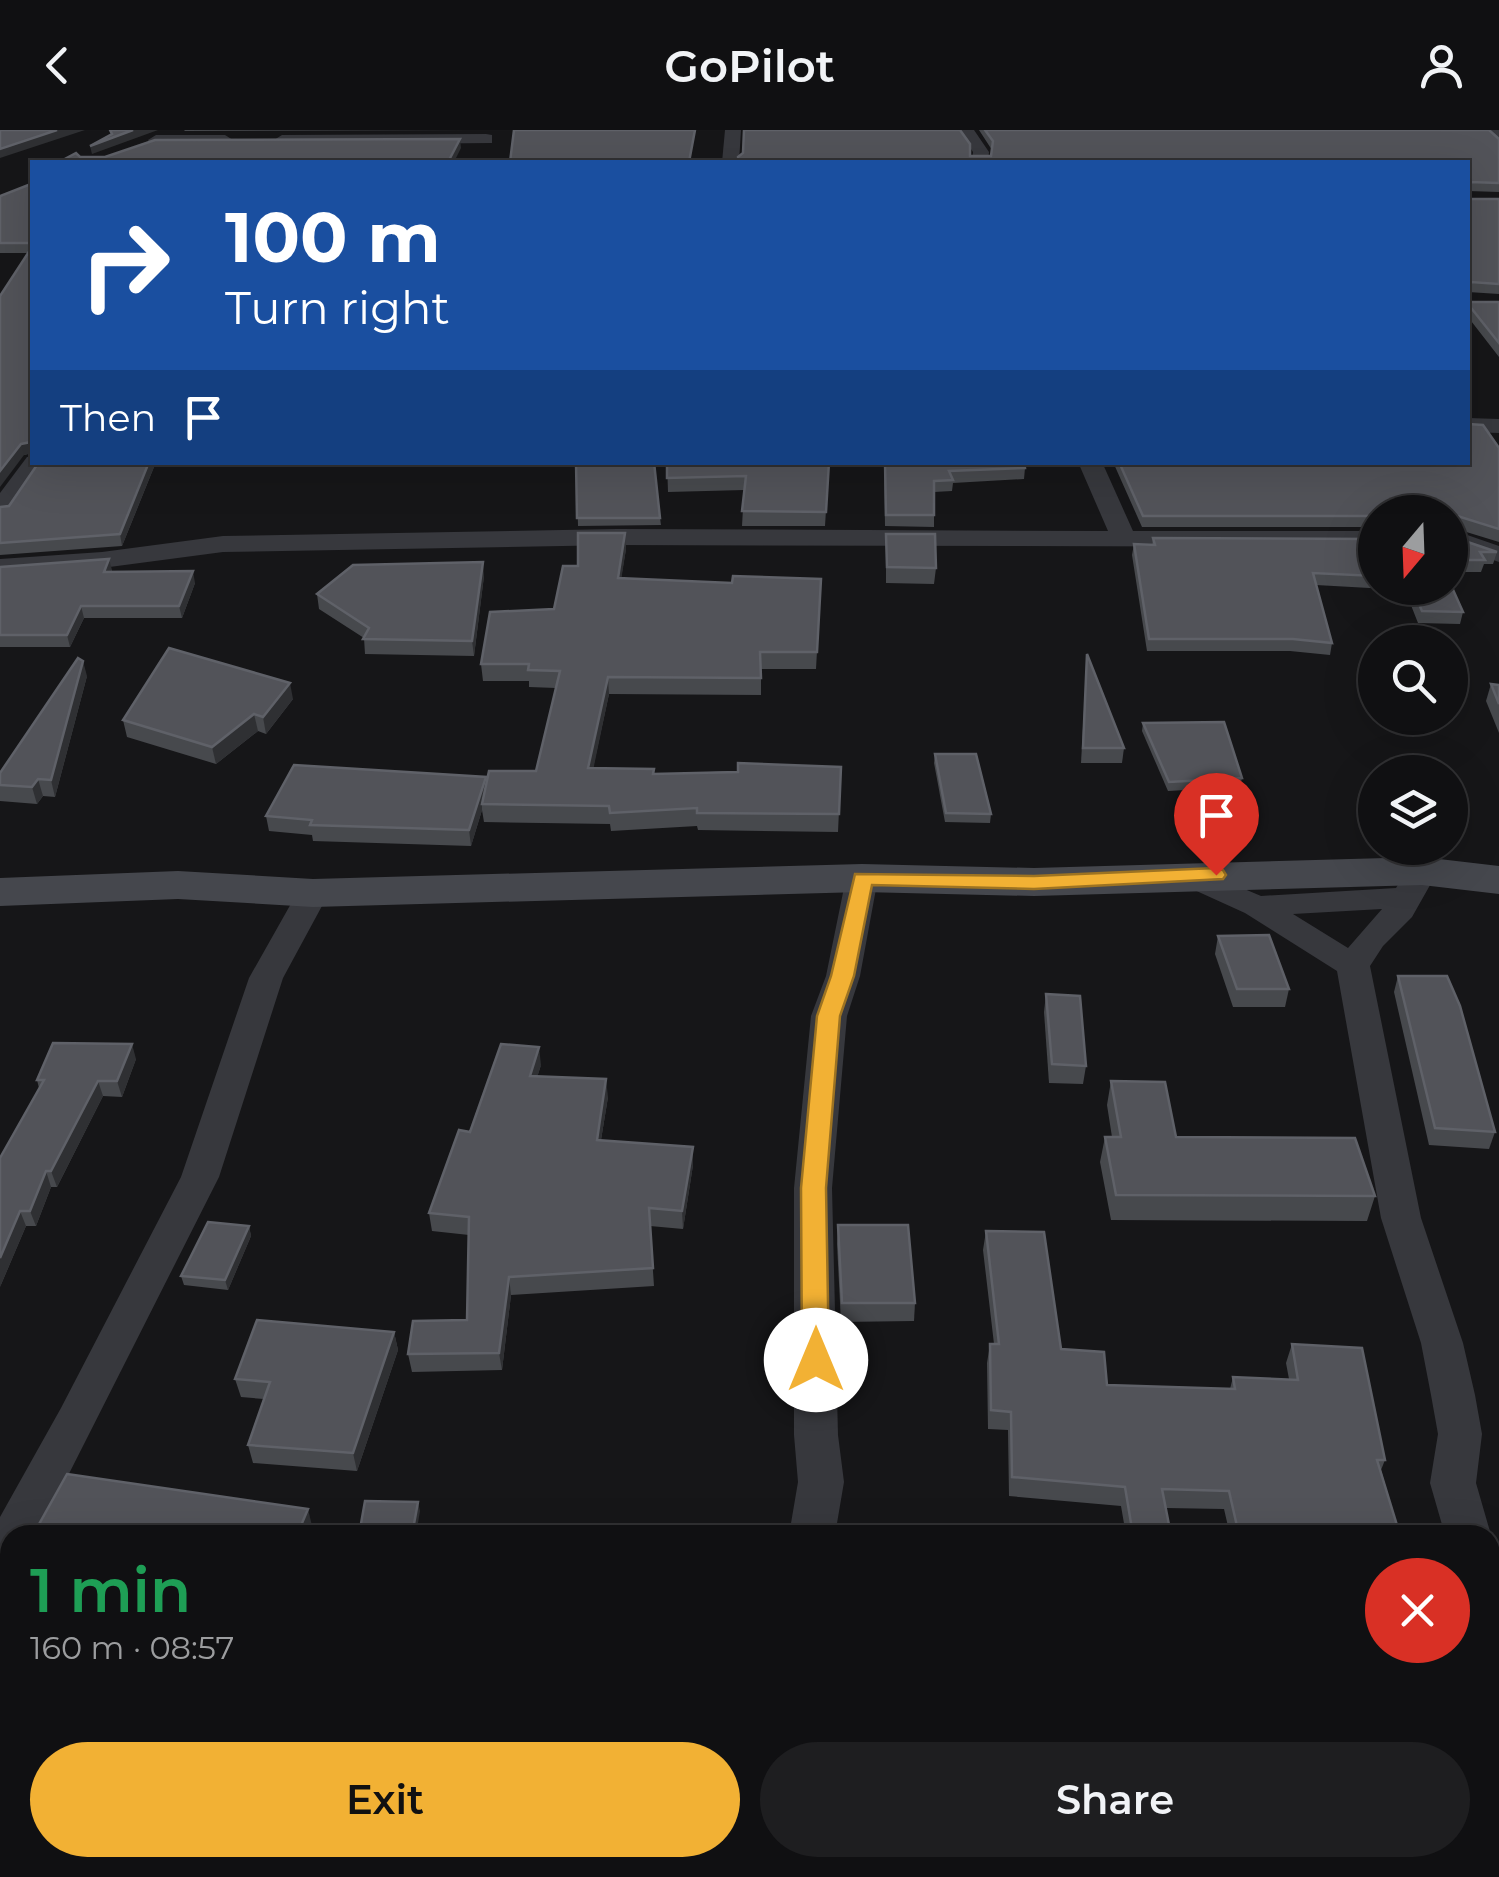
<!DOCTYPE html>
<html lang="en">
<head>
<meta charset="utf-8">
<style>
  body { margin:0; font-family:Montserrat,sans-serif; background:#1e1e20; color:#f1f3f6; height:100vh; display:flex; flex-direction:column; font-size:38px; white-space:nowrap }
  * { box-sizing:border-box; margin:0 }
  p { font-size:32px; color:#9c9d9f }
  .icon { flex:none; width:55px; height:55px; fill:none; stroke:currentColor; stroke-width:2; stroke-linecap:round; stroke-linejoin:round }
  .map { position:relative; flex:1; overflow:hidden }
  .panel { position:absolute; left:0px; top:1395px; width:1500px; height:352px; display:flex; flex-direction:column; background:#101012; border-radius:30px 30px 0 0; box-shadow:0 10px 40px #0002,0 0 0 2px #303032 }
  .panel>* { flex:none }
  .banner { position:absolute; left:30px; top:30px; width:1440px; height:305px; border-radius:0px; box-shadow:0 10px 40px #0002,0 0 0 2px #303032; background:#1a4fa0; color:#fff; overflow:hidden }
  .needle { width:65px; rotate:199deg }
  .buttons { position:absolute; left:1358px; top:365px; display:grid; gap:20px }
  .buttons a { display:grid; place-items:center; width:110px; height:110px; border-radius:50%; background:#101012; box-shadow:0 10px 40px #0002,0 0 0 2px #303032; font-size:50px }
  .pin { position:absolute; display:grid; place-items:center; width:85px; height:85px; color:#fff; margin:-102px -42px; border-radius:50% 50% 50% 0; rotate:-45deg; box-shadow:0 0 10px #0007 }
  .pin .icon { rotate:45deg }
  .me { position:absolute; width:110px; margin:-55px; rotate:0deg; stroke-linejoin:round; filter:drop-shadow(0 0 8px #0008) }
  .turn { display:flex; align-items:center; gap:35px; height:210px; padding:0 30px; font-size:45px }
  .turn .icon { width:130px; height:130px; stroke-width:2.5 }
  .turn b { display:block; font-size:70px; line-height:85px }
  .then { display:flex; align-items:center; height:95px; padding:0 30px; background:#0003; gap:20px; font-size:38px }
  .round { display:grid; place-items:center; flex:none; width:105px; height:105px; border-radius:52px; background:#1e1e20 }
  .summary { display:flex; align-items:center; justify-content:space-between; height:170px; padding:0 30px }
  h1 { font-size:60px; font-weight:600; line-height:75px; color:#1e9e55 }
  .cta { display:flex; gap:20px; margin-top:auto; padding:20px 30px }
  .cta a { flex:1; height:115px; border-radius:60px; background:#f2b134; color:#111; font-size:40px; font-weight:600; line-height:115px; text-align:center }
  .cta a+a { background:#1e1e20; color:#f1f3f6 }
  header { display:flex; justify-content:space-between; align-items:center; height:130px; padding:0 30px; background:#101012; font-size:45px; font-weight:600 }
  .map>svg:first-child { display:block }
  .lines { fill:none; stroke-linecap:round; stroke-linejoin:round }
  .street { fill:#37383d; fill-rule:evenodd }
  .secondary { fill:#45474d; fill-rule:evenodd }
  .wall { fill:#47494d }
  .shaded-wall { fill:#2f3033 }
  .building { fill:#525359; stroke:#5f6168; stroke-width:2.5 }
  .route { fill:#f2b134; stroke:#9d7322; stroke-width:2.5 }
</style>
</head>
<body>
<header><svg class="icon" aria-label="back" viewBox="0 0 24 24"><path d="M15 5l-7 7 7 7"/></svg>GoPilot<svg class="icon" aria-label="person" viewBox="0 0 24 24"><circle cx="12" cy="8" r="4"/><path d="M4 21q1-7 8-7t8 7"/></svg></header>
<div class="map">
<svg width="1499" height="1747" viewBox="0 0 1499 1747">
  <rect width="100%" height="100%" fill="#161618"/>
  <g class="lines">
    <g class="street">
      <path d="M 725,0 L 741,0 L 739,32 L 722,32 Z"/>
      <path d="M 958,0 L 974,0 L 989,22 L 988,32 L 972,32 L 973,22 Z"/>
      <path d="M 1483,0 L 1499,0 L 1499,15 Z"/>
      <path d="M 486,4 L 492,5 L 492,13 L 282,15 L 274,10 L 282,5 Z"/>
      <path d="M 156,5 L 225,5 L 233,10 L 225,15 L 150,14 L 148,10 Z"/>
      <path d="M 1468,288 L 1499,289 L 1499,303 L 1468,302 Z"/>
      <path d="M 32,326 L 32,332 L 46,332 L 9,385 L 0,387 L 0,363 L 27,327 Z"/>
      <path d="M 1078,332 L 1102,332 L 1133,401 L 1375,401 L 1375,417 L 617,415 L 223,422 L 102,438 L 0,445 L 0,429 L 102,422 L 223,406 L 617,399 L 1108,401 Z"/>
      <path d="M 1450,399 L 1499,416 L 1499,432 L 1450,415 Z"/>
      <path d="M 1422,731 L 1433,734 L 1438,741 L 1412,787 L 1383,816 L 1370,836 L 1421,1088 L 1463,1213 L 1475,1265 L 1482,1304 L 1476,1353 L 1491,1405 L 1490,1407 L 1445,1405 L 1430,1353 L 1438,1304 L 1431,1265 L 1421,1213 L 1381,1088 L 1337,841 L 1245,783 L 1179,753 L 1174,746 L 1179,739 L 1190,736 L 1261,766 L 1396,758 L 1411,734 ZM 1382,779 L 1348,818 L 1293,784 Z"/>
      <path d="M 862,738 L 873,741 L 878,748 L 860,846 L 847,886 L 832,1058 L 838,1305 L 844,1352 L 835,1405 L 789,1405 L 798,1352 L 794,1305 L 794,1058 L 811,886 L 826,846 L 846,748 L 851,741 Z"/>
      <path d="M 313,753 L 325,756 L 329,763 L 283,848 L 219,1047 L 38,1405 L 10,1405 L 10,1424 L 0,1420 L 0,1387 L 61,1278 L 181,1047 L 249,848 L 297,763 L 301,756 Z"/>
      <path d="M 1490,1452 L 1499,1455 L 1499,1508 L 1490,1504 Z"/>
      <path d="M 0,1685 L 10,1689 L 10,1738 L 19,1738 L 10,1741 L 0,1737 Z"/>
      <path d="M 43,1738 L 108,1738 L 112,1747 L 47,1747 Z"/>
    </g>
    <path class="secondary" d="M 1422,727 L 1499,736 L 1499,764 L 1422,755 L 1034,766 L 862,762 L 313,777 L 178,769 L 0,776 L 0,748 L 178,741 L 313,749 L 862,734 L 1034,738 Z"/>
  </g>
  <g class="wall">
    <path d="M 184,0 L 470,0 L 185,1 Z"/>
    <path d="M 979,0 L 1489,0 L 1499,9 L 1499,62 L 1468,61 L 1468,32 L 738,32 L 738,27 L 991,26 L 992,20 Z"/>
    <path d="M 32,50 L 32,323 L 24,325 L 28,123 L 0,123 L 0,66 L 31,54 Z"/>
    <path d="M 1470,69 L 1499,69 L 1499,164 L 1468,162 Z"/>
    <path d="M 1468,169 L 1470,172 L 1499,172 L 1499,227 L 1468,187 Z"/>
    <path d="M 1468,294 L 1499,318 L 1499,412 L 1450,397 L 1450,406 L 1497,422 L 1493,434 L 1484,434 L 1481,442 L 1450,442 L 1450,382 L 1375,382 L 1375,397 L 1142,397 L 1113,332 L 1468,332 Z"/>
    <path d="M 156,332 L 122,416 L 0,425 L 0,377 Z"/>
    <path d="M 576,332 L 660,388 L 661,395 L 578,396 Z"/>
    <path d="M 667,332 L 829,332 L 825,396 L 742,396 L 744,360 L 668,362 Z"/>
    <path d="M 884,332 L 1024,332 L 1025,338 L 1024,349 L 953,353 L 952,361 L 934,362 L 934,397 L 885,396 Z"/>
    <path d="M 625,403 L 626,419 L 621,448 L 732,453 L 821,449 L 816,539 L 761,539 L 761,565 L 609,564 L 593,638 L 654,644 L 841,637 L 838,702 L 698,700 L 697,696 L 611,701 L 610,694 L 484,692 L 482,680 L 471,716 L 313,711 L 312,705 L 269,701 L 266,686 L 486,647 L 487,652 L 536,641 L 556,558 L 529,557 L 529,551 L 483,551 L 481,534 L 554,479 L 578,436 Z"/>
    <path d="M 886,404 L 936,438 L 934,454 L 886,453 Z"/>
    <path d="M 1153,408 L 1375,409 L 1375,458 L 1450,458 L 1463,482 L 1460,494 L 1418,493 L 1405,460 L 1316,455 L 1332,513 L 1330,525 L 1290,521 L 1147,521 L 1132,425 L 1134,414 L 1152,414 Z"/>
    <path d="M 0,437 L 112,440 L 112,442 L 195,453 L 182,488 L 84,488 L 70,517 L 0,517 Z"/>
    <path d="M 484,446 L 474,526 L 365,524 L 364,508 L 319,479 L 317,464 Z"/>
    <path d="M 1087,524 L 1124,618 L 1122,633 L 1081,633 Z"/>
    <path d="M 87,546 L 55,667 L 43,666 L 37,674 L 0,671 L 0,643 Z"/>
    <path d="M 1491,554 L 1499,555 L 1499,603 L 1486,571 Z"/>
    <path d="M 293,569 L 266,604 L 258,601 L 216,634 L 127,607 L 123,590 Z"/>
    <path d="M 1143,593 L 1242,648 L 1240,657 L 1168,661 L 1142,601 Z"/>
    <path d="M 935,624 L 991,684 L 990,693 L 945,692 L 934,633 Z"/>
    <path d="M 1218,806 L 1289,859 L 1285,877 L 1233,877 L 1215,824 Z"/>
    <path d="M 1398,846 L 1495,1002 L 1489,1019 L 1429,1015 L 1394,862 Z"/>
    <path d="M 1046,864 L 1086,936 L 1083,954 L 1049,953 L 1044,882 Z"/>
    <path d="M 136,929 L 122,967 L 103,966 L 57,1057 L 51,1057 L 36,1096 L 26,1096 L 0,1157 L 39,958 L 37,950 Z"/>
    <path d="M 541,935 L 537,947 L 608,967 L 601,1010 L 693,1017 L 693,1035 L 683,1099 L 650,1096 L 654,1156 L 511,1165 L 502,1240 L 412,1242 L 408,1224 L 467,1190 L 469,1105 L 432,1101 L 429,1083 Z"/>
    <path d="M 1111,951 L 1176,1007 L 1375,1066 L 1367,1091 L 1111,1090 L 1100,1032 L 1105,1007 L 1112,1007 L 1107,975 Z"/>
    <path d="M 838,1095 L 915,1173 L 914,1191 L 841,1192 L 837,1114 Z"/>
    <path d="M 249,1096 L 251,1106 L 228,1160 L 184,1155 L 181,1146 Z"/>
    <path d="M 986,1101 L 1061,1219 L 1107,1255 L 1230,1259 L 1233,1247 L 1289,1249 L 1286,1233 L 1292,1214 L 1385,1330 L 1381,1340 L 1400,1405 L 1230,1405 L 1224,1379 L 1166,1378 L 1171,1405 L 1126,1405 L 1121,1376 L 1009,1366 L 1008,1300 L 988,1299 L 987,1233 L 990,1214 L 994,1214 L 983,1120 Z"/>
    <path d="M 394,1202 L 398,1220 L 357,1341 L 253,1333 L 248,1315 L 264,1269 L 241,1267 L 235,1249 Z"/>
    <path d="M 10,1461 L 10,1641 L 0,1639 L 0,1479 Z"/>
    <path d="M 493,1738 L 536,1738 L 535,1741 Z"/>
    <path d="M 746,1738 L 814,1738 L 813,1747 L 746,1744 Z"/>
  </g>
  <g class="shaded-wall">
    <path d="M 57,0 L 85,0 L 0,28 L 0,19 Z"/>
    <path d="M 133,0 L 158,0 L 92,24 L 90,16 Z"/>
    <path d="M 460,9 L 461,18 L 454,32 L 448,32 Z"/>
    <path d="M 31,312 L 32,323 L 24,325 L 0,357 L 0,341 L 21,314 Z"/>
    <path d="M 149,332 L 156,332 L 122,416 L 120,404 Z"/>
    <path d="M 625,403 L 626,419 L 619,464 L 618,448 Z"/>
    <path d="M 109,429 L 112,440 L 107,454 L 104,442 Z"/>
    <path d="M 483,432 L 484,446 L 474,526 L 472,511 Z"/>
    <path d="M 193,441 L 195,453 L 182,488 L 179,476 Z"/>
    <path d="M 81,476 L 84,488 L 70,517 L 67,505 Z"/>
    <path d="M 83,531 L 87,546 L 55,667 L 51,650 Z"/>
    <path d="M 608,547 L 609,564 L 590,655 L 588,638 Z"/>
    <path d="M 290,553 L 293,569 L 266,604 L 263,587 Z"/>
    <path d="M 254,584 L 258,601 L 216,634 L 212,617 Z"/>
    <path d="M 486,647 L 488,662 L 482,674 L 482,680 L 471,716 L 469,700 Z"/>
    <path d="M 38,649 L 43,666 L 37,674 L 32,657 Z"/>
    <path d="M 132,914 L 136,929 L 122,967 L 117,951 Z"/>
    <path d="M 539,917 L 541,935 L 532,964 L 530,946 Z"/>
    <path d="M 606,949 L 608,967 L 598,1028 L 597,1010 Z"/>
    <path d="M 98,951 L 103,966 L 57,1057 L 51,1041 Z"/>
    <path d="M 693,1017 L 693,1035 L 683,1099 L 682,1081 Z"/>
    <path d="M 46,1041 L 51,1057 L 36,1096 L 30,1081 Z"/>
    <path d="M 20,1081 L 26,1096 L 0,1157 L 0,1128 Z"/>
    <path d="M 249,1096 L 251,1106 L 228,1160 L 225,1150 Z"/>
    <path d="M 509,1147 L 511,1165 L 502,1240 L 499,1223 Z"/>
    <path d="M 394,1202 L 398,1220 L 357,1341 L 353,1323 Z"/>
    <path d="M 418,1372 L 420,1381 L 416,1405 L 412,1405 Z"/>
    <path d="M 308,1379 L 313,1400 L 311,1405 L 297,1405 Z"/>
    <path d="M 279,1738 L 286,1738 L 282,1747 L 276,1747 Z"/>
  </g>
  <g class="building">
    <path d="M 0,0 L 57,0 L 0,19 Z"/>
    <path d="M 110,0 L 133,0 L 90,16 L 112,4 Z"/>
    <path d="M 514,0 L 695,0 L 689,32 L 510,32 Z"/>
    <path d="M 744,0 L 960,0 L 970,14 L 970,26 L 991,26 L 993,11 L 985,0 L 1489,0 L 1499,9 L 1499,53 L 1470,52 L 1468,62 L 1468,32 L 739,32 L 738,27 L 743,23 Z"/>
    <path d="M 460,9 L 448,32 L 59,32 L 76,23 L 80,27 L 105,27 L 155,10 Z"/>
    <path d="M 32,50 L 32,113 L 0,113 L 0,66 L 31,54 Z"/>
    <path d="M 1468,67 L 1470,69 L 1499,69 L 1499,154 L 1471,152 L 1468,165 Z"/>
    <path d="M 32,117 L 32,316 L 31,312 L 21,314 L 0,341 L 0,166 Z"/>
    <path d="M 1468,169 L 1470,172 L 1499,172 L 1499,213 L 1468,174 Z"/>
    <path d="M 1468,272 L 1468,294 L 1483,295 L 1499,318 L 1499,399 L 1451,384 L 1450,406 L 1497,422 L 1480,422 L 1485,430 L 1450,430 L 1450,382 L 1375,382 L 1375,386 L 1143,386 L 1119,332 L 1468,332 Z"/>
    <path d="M 39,332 L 149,332 L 120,404 L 0,413 L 0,377 L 9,376 Z"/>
    <path d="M 576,332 L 654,332 L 660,388 L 577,388 Z"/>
    <path d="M 667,332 L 829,332 L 826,382 L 742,381 L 746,346 L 667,348 Z"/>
    <path d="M 885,332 L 1024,332 L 1025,338 L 949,341 L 953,350 L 934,351 L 934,385 L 886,385 Z"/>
    <path d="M 578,403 L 625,403 L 618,448 L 732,453 L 733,446 L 821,449 L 817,522 L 760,522 L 761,548 L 608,547 L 588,638 L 654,639 L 653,644 L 738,642 L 738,633 L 841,637 L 839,684 L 697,683 L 697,678 L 610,683 L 609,676 L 482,674 L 489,641 L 536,641 L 560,541 L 528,540 L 529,534 L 481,534 L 490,482 L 554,479 L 563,436 L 578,436 Z"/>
    <path d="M 886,404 L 935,404 L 936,438 L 887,437 Z"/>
    <path d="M 1153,408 L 1375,409 L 1375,446 L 1313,443 L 1332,513 L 1293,509 L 1149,509 L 1134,414 L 1155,415 Z"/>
    <path d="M 109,429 L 104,442 L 193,441 L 179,476 L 81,476 L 67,505 L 0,505 L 0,437 Z"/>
    <path d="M 483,432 L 472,511 L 363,509 L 369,498 L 317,464 L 353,435 Z"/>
    <path d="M 1450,453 L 1463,482 L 1422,481 L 1412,458 L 1450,458 Z"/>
    <path d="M 169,518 L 290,553 L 263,587 L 254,584 L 212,617 L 123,590 Z"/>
    <path d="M 1087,524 L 1124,618 L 1083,618 Z"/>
    <path d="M 78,528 L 83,531 L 51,650 L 38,649 L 32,657 L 0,655 L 0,643 Z"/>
    <path d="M 1491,554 L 1499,555 L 1499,574 Z"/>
    <path d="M 1224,592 L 1242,648 L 1169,652 L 1143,593 Z"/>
    <path d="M 935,624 L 976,624 L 991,684 L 946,683 Z"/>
    <path d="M 294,635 L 486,647 L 469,700 L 310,695 L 312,690 L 266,686 Z"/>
    <path d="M 1269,805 L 1289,859 L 1237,859 L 1218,806 Z"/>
    <path d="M 1398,846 L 1447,846 L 1460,876 L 1495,1002 L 1435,998 Z"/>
    <path d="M 1046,864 L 1080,866 L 1086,936 L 1052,934 Z"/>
    <path d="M 53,913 L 132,914 L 117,951 L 98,951 L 51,1041 L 46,1041 L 30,1081 L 20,1081 L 0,1128 L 0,1028 L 44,950 L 37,950 Z"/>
    <path d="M 501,914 L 539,917 L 530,946 L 606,949 L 597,1010 L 693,1017 L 682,1081 L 649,1078 L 653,1138 L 509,1147 L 499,1223 L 408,1224 L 413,1191 L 467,1190 L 469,1087 L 429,1083 L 459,1000 L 470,1002 Z"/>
    <path d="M 1111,951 L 1165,952 L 1176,1007 L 1355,1008 L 1375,1066 L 1116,1065 L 1105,1007 L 1121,1007 Z"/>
    <path d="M 208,1092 L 249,1096 L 225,1150 L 181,1146 Z"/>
    <path d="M 838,1095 L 908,1095 L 915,1173 L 842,1173 Z"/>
    <path d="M 986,1101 L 1044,1102 L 1061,1219 L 1104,1222 L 1107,1255 L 1235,1259 L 1233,1247 L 1298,1250 L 1292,1214 L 1362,1218 L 1385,1330 L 1377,1330 L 1400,1405 L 1239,1405 L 1229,1361 L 1162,1359 L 1171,1405 L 1133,1405 L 1125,1357 L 1012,1347 L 1011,1282 L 991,1280 L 990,1214 L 999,1214 Z"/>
    <path d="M 257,1190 L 394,1202 L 353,1323 L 248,1315 L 270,1252 L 235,1249 Z"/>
    <path d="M 67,1344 L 308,1379 L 297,1405 L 33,1405 Z"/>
    <path d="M 365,1371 L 418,1372 L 412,1405 L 359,1405 Z"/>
    <path d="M 10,1461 L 10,1623 L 0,1621 L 0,1479 Z"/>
    <path d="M 241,1738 L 279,1738 L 276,1747 L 237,1747 Z"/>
  </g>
  <path class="route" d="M 1216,738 L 1223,740 L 1226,745 L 1223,749 L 1034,759 L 872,755 L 854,846 L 840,886 L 826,1058 L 829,1230 L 825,1238 L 816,1241 L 806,1238 L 802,1230 L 801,1058 L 817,886 L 831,846 L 855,744 L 1034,746 Z"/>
</svg>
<div class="buttons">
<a><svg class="needle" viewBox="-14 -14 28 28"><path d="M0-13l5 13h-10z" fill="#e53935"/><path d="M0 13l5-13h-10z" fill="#9c9d9f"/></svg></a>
<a><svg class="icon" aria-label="search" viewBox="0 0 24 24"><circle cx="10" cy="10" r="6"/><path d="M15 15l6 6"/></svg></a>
<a><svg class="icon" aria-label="layers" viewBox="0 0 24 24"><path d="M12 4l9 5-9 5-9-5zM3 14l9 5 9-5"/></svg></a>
</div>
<div class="pin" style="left:1216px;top:745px;background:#d93025"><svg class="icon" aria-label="arrive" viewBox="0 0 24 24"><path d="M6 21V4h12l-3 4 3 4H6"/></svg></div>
<svg class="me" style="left:816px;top:1230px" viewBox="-20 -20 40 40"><circle r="19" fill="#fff"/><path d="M0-13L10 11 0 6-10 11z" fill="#f2b134"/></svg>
<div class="banner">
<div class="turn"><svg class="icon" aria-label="right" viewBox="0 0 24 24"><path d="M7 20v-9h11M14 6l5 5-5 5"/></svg><div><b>100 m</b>Turn right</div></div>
<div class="then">Then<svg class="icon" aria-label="arrive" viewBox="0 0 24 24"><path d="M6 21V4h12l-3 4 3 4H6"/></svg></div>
</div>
<section class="panel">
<div class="summary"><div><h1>1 min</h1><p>160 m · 08:57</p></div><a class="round" style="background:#d93025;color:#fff"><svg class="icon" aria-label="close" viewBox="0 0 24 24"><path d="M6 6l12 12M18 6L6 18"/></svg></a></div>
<div class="cta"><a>Exit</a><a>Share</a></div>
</section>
</div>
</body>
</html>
